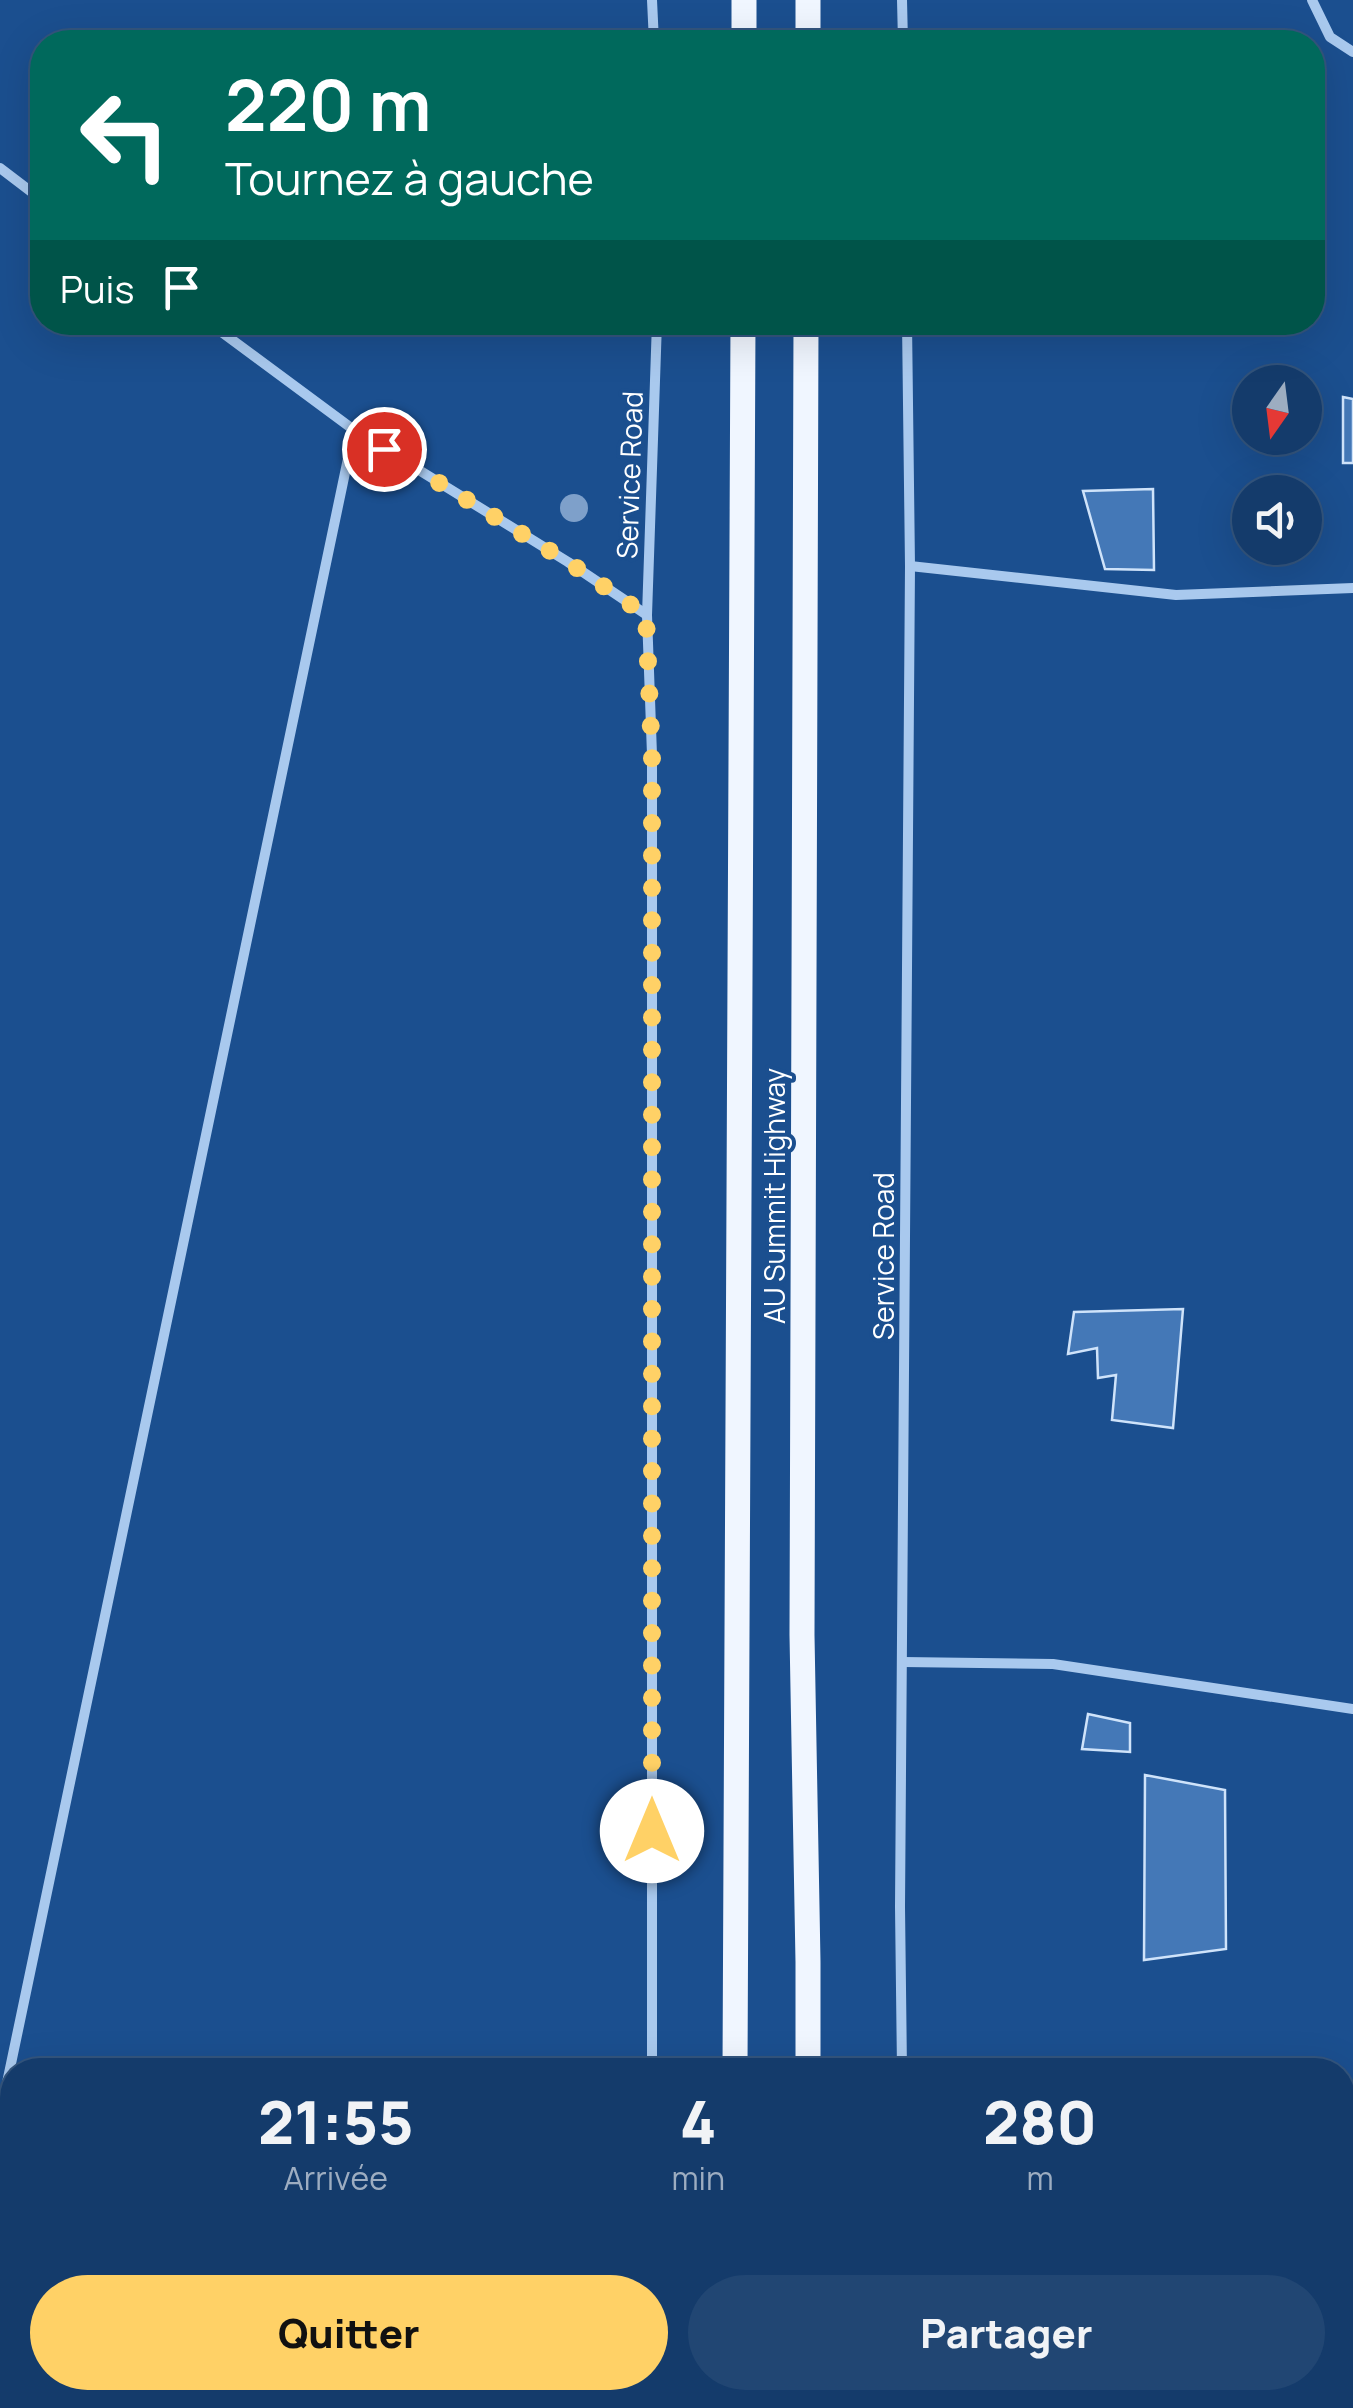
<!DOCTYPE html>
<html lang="fr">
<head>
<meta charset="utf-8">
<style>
  body { margin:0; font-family:Manrope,sans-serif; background:#214673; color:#f1f3f6; height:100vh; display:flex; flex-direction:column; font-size:38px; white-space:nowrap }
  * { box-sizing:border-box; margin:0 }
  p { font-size:32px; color:#9dadc1 }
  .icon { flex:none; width:55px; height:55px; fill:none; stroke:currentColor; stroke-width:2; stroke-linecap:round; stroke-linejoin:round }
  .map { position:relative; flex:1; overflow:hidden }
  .side { position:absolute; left:0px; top:2058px; width:1355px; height:352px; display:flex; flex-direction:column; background:#143b6b; border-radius:40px 40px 0 0; box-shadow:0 10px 40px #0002,0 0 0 2px #33557e }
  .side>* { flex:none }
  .top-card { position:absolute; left:30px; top:30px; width:1295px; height:305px; border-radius:40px; box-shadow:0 10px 40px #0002,0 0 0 2px #33557e; background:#00695c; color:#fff; overflow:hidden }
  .needle { width:65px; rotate:194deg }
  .buttons { position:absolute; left:1232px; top:365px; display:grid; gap:20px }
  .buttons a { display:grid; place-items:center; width:90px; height:90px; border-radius:50%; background:#143b6b; box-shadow:0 10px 40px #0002,0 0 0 2px #33557e; font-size:50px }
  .pin { position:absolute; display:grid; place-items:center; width:85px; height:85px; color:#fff; margin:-42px; border:5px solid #fff; border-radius:50%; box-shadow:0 2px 10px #0007 }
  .me { position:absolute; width:110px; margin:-55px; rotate:0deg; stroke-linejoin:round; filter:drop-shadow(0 0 8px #0008) }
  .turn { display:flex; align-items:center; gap:35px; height:210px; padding:0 30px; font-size:45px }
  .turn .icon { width:130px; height:130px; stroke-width:2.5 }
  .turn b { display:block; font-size:70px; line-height:85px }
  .then { display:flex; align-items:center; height:95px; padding:0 30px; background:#0003; gap:20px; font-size:38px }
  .eta { display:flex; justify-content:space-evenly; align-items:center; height:170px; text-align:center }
  .eta b { font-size:60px; font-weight:800; line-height:70px }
  .button { display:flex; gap:20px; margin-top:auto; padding:20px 30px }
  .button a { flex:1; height:115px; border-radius:60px; background:#ffd166; color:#111; font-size:40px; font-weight:800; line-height:115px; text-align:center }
  .button a+a { background:#214673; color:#f1f3f6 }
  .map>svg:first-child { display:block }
  .building { fill:#4478b7; stroke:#cfe3fa; stroke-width:2.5 }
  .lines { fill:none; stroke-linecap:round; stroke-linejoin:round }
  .path { stroke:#a9c9ee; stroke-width:6; stroke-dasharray:5 8; stroke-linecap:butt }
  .street { stroke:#a9c9ee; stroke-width:10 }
  .primary { stroke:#f0f6ff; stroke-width:25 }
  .tree { fill:#7ea0ca }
  .route { stroke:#ffd166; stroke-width:18; stroke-dasharray:0 32.4 }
  .labels { text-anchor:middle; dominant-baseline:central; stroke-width:8; stroke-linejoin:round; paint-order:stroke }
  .street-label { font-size:28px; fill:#fff; stroke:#1b4f8f }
</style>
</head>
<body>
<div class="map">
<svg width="1353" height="2408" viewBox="0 0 1353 2408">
  <rect width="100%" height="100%" fill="#1b4f8f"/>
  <g class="building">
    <path d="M 1073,35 L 1073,42 L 990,42 Z"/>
    <path d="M 1343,397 L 1353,399 L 1353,463 L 1343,463 Z"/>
    <path d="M 1153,489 L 1154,570 L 1105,569 L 1083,491 Z"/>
    <path d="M 1183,1309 L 1173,1428 L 1112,1420 L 1116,1375 L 1098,1378 L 1097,1348 L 1068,1354 L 1074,1312 Z"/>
    <path d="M 1088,1714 L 1130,1723 L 1130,1752 L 1082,1749 Z"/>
    <path d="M 1145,1775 L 1225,1790 L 1226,1949 L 1144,1960 Z"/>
  </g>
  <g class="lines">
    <path class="path" d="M 39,2407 L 46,2408"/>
    <g class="street">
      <path d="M 652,0 L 654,42"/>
      <path d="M 902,0 L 903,42"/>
      <path d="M 1312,0 L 1330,37 L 1353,52"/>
      <path d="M 0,168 L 42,200"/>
      <path d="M 354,430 L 568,562 L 647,615"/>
      <path d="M 910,566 L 1176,595 L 1353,588"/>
      <path d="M 903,1662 L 1053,1664 L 1353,1709"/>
      <path d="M 652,2070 L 652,755 L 647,615 L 657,322"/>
      <path d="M 902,2070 L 900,1907 L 910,566 L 907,322"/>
      <path d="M 0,2116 L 354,430 L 208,322"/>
      <path d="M 652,2398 L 652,2408"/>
      <path d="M 906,2398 L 906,2408"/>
    </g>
    <g class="primary">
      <path d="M 744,42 L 744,0"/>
      <path d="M 808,42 L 808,0"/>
      <path d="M 806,322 L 802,1635 L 808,1962 L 808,2070"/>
      <path d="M 735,2070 L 743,322"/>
      <path d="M 736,2398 L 736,2408"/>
      <path d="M 806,2408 L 806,2398"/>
    </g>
  </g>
  <circle class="tree" cx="574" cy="508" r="14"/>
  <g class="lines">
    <path class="route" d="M 384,449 L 568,562 L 646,615 L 652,755 L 652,1831"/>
  </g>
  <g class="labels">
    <g class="street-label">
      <text transform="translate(629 475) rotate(-88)">Service Road</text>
      <text transform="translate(774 1196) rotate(-90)">AU Summit Highway</text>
      <text transform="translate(883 1256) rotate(-90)">Service Road</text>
    </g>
  </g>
</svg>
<div class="buttons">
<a><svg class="needle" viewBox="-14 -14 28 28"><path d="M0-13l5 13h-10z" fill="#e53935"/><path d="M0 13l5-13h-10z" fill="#9dadc1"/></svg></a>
<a><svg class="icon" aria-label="sound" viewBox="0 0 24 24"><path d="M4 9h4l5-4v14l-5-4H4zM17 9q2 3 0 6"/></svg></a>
</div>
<div class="pin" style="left:384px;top:449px;background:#d93025"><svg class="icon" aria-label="arrive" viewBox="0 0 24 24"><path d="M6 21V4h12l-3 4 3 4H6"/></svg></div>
<svg class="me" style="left:652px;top:1831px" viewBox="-20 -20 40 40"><circle r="19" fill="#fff"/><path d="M0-13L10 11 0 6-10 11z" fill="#ffd166"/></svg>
<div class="top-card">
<div class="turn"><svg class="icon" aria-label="left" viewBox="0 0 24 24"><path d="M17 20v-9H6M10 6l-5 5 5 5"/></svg><div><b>220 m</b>Tournez à gauche</div></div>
<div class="then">Puis<svg class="icon" aria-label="arrive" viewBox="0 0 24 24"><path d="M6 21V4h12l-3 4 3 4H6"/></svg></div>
</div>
<section class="side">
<div class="eta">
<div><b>21:55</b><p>Arrivée</p></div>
<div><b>4</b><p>min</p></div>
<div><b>280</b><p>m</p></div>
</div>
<div class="button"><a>Quitter</a><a>Partager</a></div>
</section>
</div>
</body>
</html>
